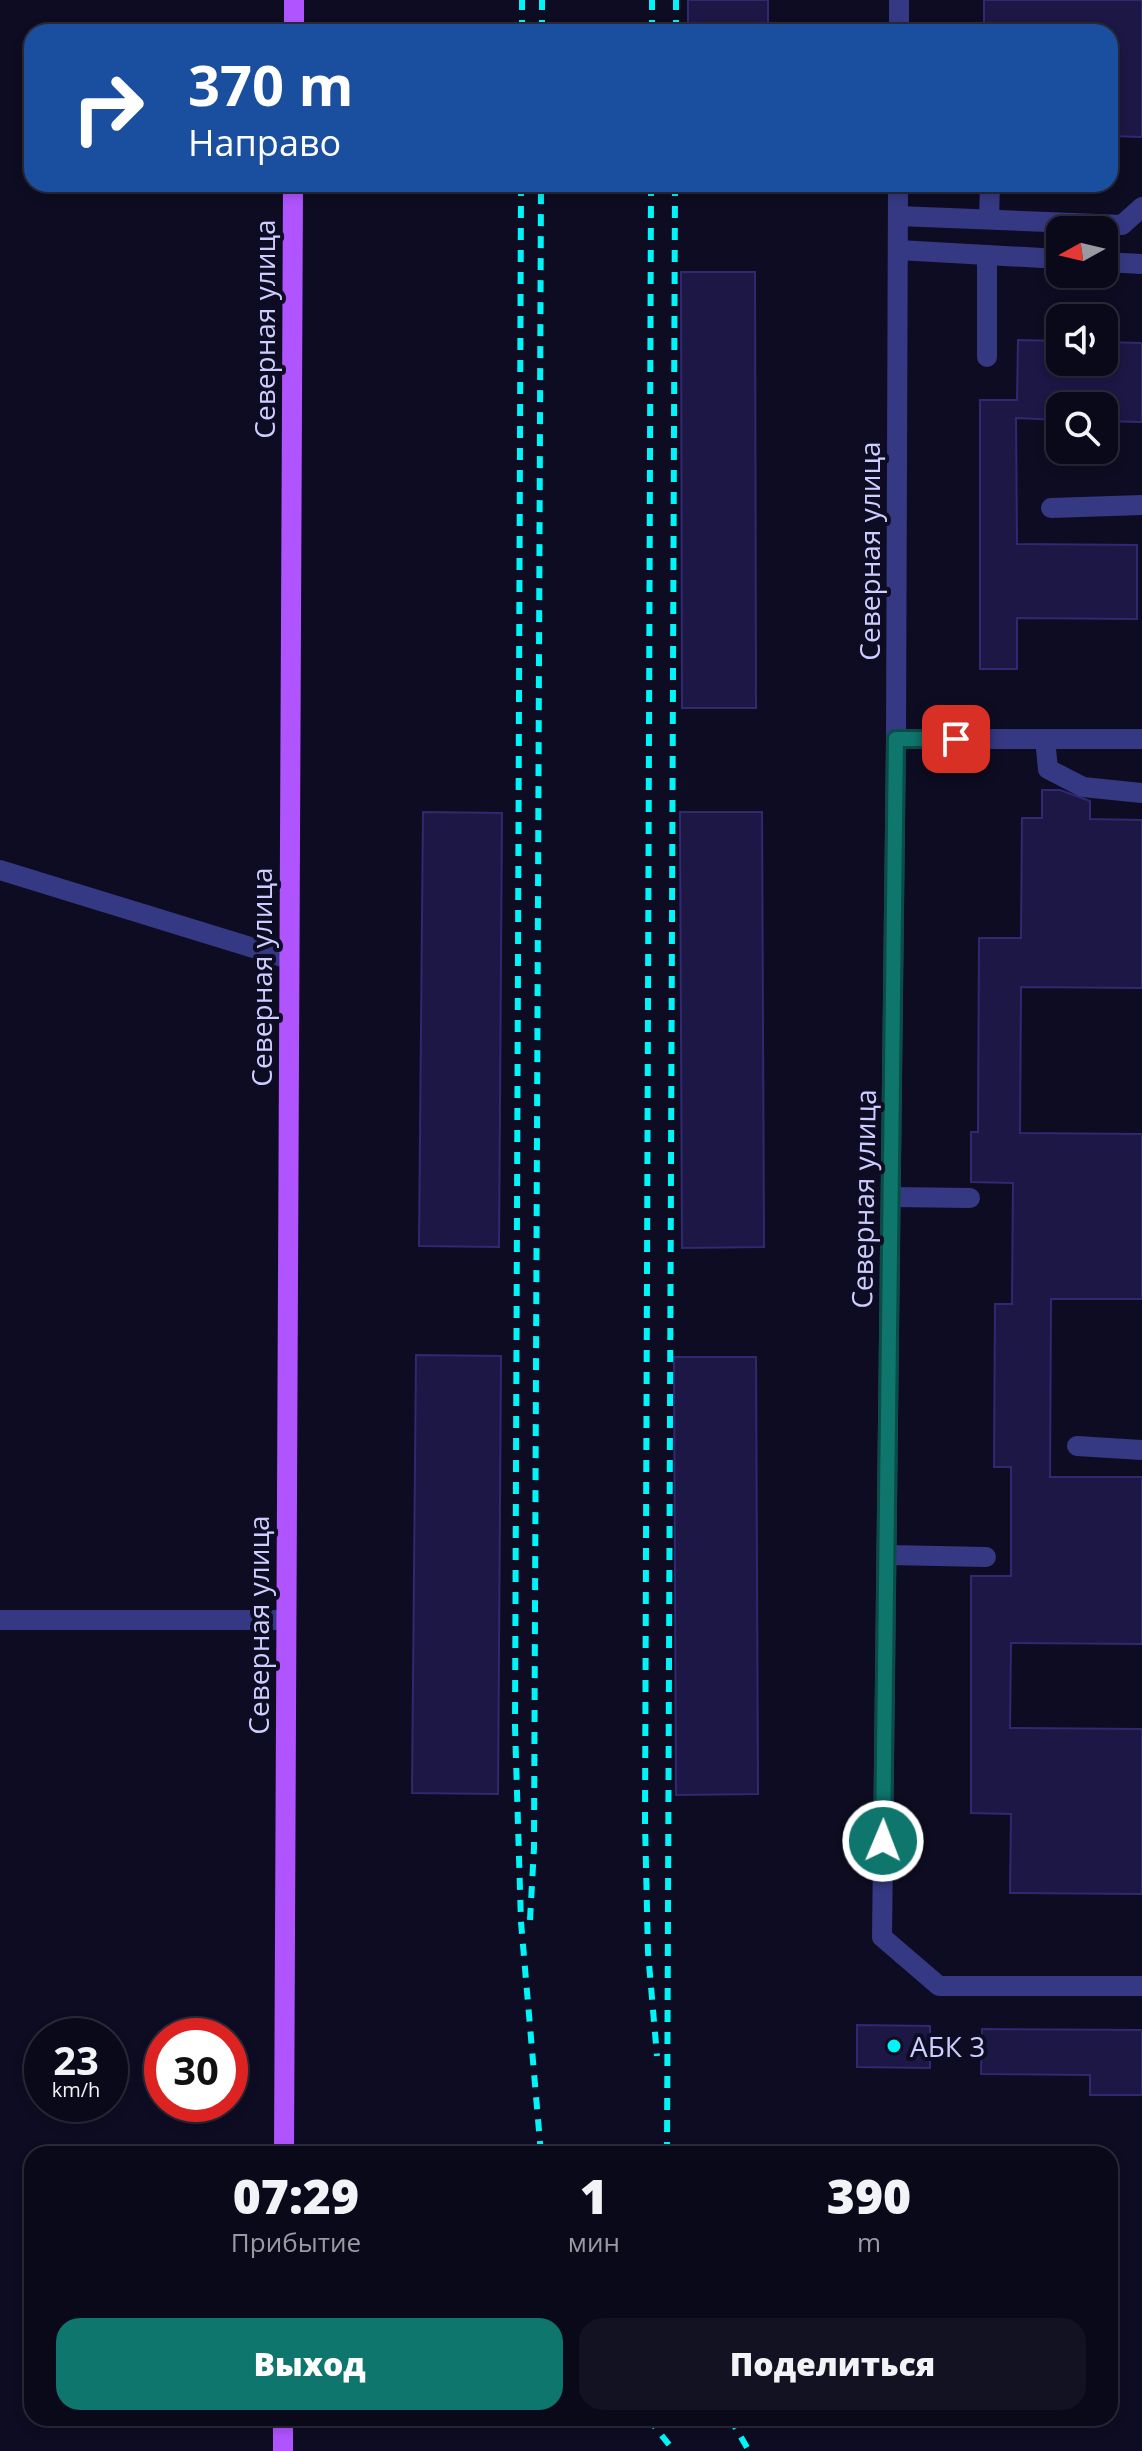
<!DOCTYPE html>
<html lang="ru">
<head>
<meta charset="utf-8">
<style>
  body { margin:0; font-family:"Open Sans",sans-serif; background:#131223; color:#f1f3f6; height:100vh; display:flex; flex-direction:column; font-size:30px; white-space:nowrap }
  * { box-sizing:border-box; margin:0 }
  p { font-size:26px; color:#999aa2 }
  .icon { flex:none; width:44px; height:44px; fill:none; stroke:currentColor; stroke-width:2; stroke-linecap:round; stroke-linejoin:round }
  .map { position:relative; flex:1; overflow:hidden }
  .panel { position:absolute; left:24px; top:2146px; width:1094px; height:280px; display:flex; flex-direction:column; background:#0a091a; border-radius:24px; box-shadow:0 4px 12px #0003,0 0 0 2px #2a2a39 }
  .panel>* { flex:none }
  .top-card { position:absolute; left:24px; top:24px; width:1094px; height:168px; border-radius:24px; box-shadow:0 4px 12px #0003,0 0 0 2px #2a2a39; background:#1a4fa0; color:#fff; overflow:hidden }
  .needle { width:52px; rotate:262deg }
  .controls { position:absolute; left:1046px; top:216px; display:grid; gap:16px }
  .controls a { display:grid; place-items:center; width:72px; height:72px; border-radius:16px; background:#0a091a; box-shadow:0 4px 12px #0003,0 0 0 2px #2a2a39; font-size:40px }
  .speed { position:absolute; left:24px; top:2018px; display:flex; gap:16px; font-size:40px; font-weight:700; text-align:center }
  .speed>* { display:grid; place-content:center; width:104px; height:104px; border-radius:50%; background:#0a091a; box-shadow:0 4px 12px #0003,0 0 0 2px #2a2a39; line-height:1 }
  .speed small { font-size:20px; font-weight:400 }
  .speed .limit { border:12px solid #d22; background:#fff; color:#111 }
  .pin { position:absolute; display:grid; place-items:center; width:68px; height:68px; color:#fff; margin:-34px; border-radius:16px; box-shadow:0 4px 12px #0006 }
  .me { position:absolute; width:88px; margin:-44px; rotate:1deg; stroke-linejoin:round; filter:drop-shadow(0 0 6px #0008) }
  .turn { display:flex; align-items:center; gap:28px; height:168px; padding:0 32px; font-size:36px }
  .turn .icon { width:104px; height:104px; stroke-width:2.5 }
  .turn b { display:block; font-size:56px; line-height:68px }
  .eta { display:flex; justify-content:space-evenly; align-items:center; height:136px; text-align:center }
  .eta b { font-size:48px; font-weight:800; line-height:56px }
  .action { display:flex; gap:16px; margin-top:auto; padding:16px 32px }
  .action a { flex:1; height:92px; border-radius:24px; background:#0f766e; color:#fff; font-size:32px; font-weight:800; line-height:92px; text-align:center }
  .action a+a { background:#131223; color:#f1f3f6 }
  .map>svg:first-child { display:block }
  .building { fill:#1c1744; stroke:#302871; stroke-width:2 }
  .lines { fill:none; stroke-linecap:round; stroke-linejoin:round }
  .minor { stroke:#353983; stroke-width:20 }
  .major { stroke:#b054ff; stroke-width:20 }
  .rail { stroke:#00f5f8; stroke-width:6; stroke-dasharray:12 10; stroke-linecap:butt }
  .route-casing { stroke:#0a4d48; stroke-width:20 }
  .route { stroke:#0f766e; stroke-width:14 }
  .poi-dot { fill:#00f5f8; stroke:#0e0c22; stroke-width:3 }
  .labels { text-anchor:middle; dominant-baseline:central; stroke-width:8; stroke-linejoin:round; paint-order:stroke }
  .street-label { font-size:28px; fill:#cecdff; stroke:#0e0c22 }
  .poi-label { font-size:28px; fill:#cecdff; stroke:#0e0c22; text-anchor:start }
</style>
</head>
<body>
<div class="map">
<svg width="1142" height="2451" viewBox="0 0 1142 2451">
  <rect width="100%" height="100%" fill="#0e0c22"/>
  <g class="building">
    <rect x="688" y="0" width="80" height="32"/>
    <path d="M 984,0 L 1142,0 L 1142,137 L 1110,136 L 1110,32 L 984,31 Z"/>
    <path d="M 681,272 L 755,272 L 756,708 L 682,708 Z"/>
    <path d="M 1018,340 L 1060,341 L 1060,362 L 1104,362 L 1104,342 L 1142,343 L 1142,422 L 1104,421 L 1104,406 L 1060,406 L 1060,420 L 1016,418 L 1017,544 L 1137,545 L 1137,619 L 1017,618 L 1017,669 L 980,669 L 980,400 L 1017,400 Z"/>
    <path d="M 1042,790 L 1060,790 L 1090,801 L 1090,819 L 1142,820 L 1142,988 L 1021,987 L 1020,1133 L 1142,1134 L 1142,1299 L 1051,1299 L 1050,1477 L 1142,1477 L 1142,1644 L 1011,1643 L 1010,1728 L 1142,1729 L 1142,1894 L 1010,1893 L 1011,1814 L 971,1813 L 971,1576 L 1011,1576 L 1011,1467 L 994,1467 L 995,1304 L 1012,1304 L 1013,1183 L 971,1182 L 971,1132 L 978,1132 L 979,938 L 1021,938 L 1022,818 L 1042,818 Z"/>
    <path d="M 423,812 L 502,813 L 499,1247 L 419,1246 Z"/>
    <path d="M 680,812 L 762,812 L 764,1247 L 682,1248 Z"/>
    <path d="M 416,1355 L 501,1356 L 498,1794 L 412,1793 Z"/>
    <path d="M 674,1357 L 756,1357 L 758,1794 L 676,1795 Z"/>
    <path d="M 857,2025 L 930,2026 L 930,2068 L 857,2067 Z"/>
    <path d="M 982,2029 L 1142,2030 L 1142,2095 L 1090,2095 L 1090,2075 L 981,2074 Z"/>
  </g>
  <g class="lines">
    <g class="minor">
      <path d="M 899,32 L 899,0"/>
      <path d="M 898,184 L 896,739 L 882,1937 L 939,1986 L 1142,1986"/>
      <path d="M 898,216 L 1122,225 L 1142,207"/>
      <path d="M 989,219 L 990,184"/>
      <path d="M 898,250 L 987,255 L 987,357"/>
      <path d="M 987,255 L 1060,259"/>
      <path d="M 1104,262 L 1142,264"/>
      <path d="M 1051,508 L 1142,505"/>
      <path d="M 896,739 L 1142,739"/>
      <path d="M 1045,739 L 1048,769 L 1083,787 L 1142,793"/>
      <path d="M 0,870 L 289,959"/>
      <path d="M 891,1197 L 970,1198"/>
      <path d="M 1077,1446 L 1142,1450"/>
      <path d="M 888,1555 L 986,1557"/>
      <path d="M 0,1620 L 286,1620"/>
    </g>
    <g class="major">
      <path d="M 294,32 L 294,0"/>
      <path d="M 284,2154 L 293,184"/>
      <path d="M 283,2451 L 283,2418"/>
    </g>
    <g class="rail">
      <path d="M 522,32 L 522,0"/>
      <path d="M 542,32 L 542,0"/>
      <path d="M 652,32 L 652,0"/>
      <path d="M 676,32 L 676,0"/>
      <path d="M 521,184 L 515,1727 L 521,1922 L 541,2154"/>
      <path d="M 651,184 L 645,1823 L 648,1952 L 657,2056"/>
      <path d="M 530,1920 L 534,1848 L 541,184"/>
      <path d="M 667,2154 L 675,184"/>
      <path d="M 648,2418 L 674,2451"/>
      <path d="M 730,2418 L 749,2451"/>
    </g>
  </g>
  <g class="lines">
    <defs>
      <path id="route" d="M 883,1841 L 896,739 L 956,739"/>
    </defs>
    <use href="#route" class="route-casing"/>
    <use href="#route" class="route"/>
  </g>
  <circle class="poi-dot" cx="894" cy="2046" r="8"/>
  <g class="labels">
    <g class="street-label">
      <text transform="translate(264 329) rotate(-90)">Северная улица</text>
      <text transform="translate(869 551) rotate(-90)">Северная улица</text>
      <text transform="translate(261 977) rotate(-90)">Северная улица</text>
      <text transform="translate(863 1199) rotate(-89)">Северная улица</text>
      <text transform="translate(258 1625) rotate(-90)">Северная улица</text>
    </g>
    <g class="poi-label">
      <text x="910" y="2046">АБК 3</text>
    </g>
  </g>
</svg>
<div class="controls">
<a><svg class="needle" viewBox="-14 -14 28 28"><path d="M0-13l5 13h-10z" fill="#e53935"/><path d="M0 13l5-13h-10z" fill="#999aa2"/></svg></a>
<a><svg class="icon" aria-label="sound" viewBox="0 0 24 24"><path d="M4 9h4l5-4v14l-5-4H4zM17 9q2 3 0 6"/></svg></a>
<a><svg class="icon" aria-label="search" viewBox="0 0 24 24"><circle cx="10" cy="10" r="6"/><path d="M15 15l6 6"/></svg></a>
</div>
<div class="speed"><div>23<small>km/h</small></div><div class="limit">30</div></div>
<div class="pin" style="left:956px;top:739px;background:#d93025"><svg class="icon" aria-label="arrive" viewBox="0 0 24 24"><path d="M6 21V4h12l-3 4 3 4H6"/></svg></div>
<svg class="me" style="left:883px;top:1841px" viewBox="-20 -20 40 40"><circle r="17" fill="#0f766e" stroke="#fff" stroke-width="3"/><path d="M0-11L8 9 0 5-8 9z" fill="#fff"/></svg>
<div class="top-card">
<div class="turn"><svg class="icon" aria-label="right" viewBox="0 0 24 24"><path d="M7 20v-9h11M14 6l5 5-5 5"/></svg><div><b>370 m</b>Направо</div></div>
</div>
<section class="panel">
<div class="eta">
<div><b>07:29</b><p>Прибытие</p></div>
<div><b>1</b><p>мин</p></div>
<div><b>390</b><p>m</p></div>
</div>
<div class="action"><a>Выход</a><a>Поделиться</a></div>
</section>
</div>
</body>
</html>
